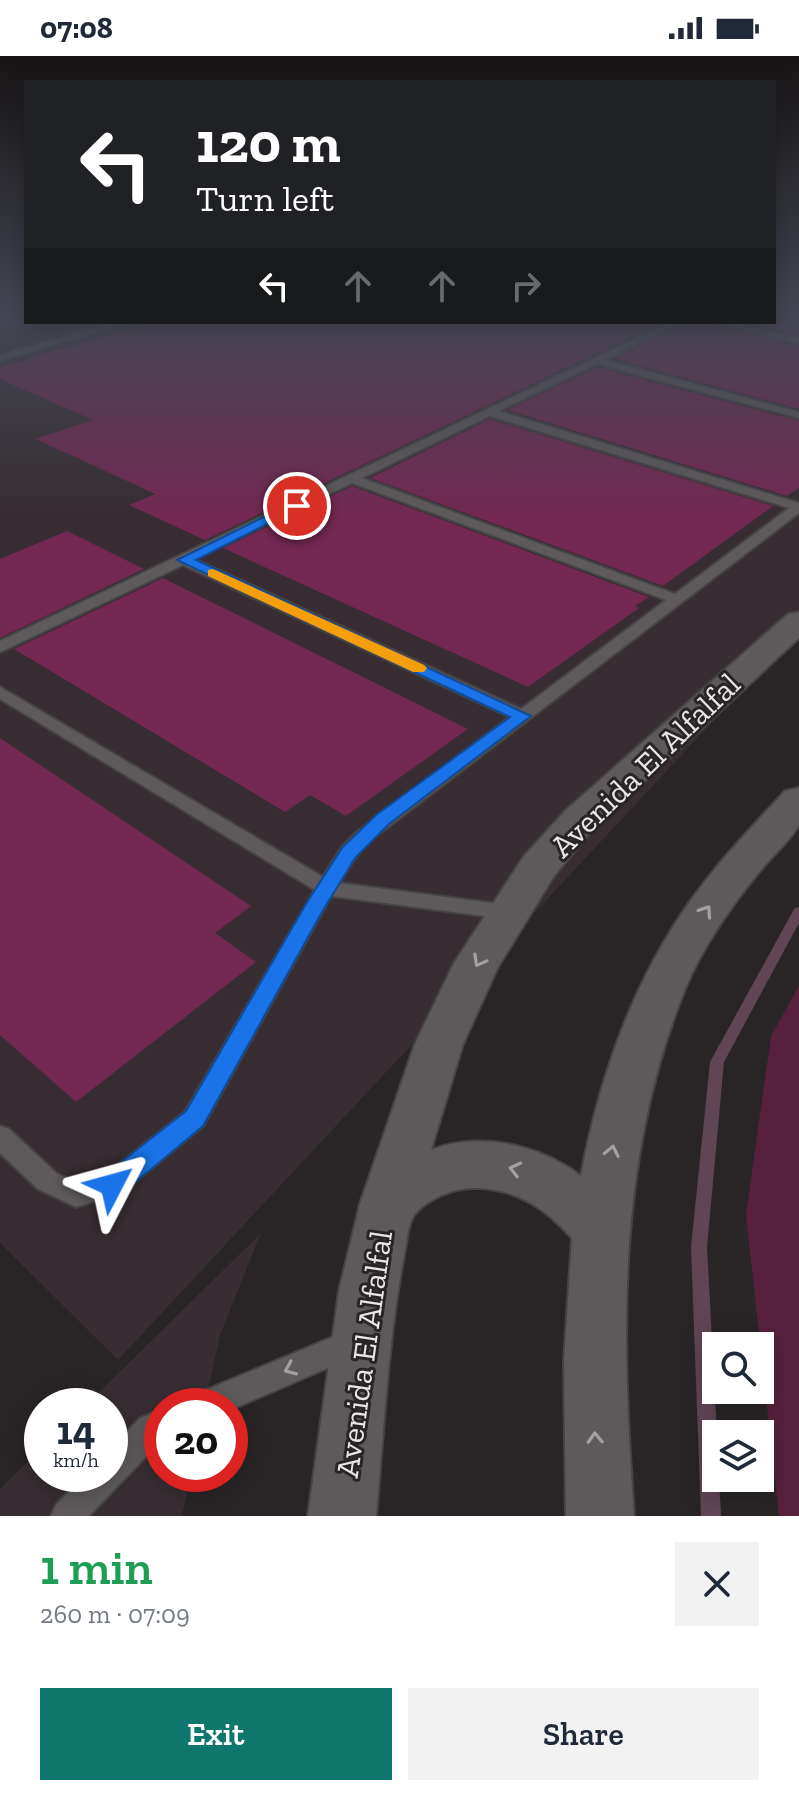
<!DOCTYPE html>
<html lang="en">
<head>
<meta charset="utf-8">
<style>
  body { margin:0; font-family:"Zilla Slab",serif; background:#f2f2f3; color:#1f2937; height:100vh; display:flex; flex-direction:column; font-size:30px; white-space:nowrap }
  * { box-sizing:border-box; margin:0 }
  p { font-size:26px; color:#747a83 }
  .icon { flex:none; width:44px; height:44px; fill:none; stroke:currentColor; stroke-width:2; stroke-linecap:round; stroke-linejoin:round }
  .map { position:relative; height:1460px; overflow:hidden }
  .sheet { display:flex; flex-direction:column; background:#fff; flex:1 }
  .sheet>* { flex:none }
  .banner { position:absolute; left:24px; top:24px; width:752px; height:244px; border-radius:0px; box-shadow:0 4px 20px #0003; background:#202124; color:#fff; overflow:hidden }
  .tools { position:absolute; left:702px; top:1276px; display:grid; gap:16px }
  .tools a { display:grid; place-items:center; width:72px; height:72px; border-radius:0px; background:#fff; box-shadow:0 4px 20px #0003; font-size:40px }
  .speed { position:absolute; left:24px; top:1332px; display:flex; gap:16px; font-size:40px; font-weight:700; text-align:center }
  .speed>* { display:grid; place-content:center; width:104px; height:104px; border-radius:50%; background:#fff; box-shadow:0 4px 20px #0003; line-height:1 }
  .speed small { font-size:20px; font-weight:400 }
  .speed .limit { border:12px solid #d22; background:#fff; color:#111 }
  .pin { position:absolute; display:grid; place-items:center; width:68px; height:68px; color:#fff; margin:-34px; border:4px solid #fff; border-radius:50%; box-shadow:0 2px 8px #0007 }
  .me { position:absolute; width:88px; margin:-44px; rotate:51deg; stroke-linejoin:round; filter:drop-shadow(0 0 6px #0008) }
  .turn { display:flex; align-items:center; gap:28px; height:168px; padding:0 40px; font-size:36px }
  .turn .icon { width:104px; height:104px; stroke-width:2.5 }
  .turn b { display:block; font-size:56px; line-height:68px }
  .lanes { display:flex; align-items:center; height:76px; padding:0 40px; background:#0003; justify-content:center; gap:40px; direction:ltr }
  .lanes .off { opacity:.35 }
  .round { display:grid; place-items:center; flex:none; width:84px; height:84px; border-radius:0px; background:#f2f2f3 }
  .headline { display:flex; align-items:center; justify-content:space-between; height:136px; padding:0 40px }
  h1 { font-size:48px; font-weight:600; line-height:60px; color:#1e9e55 }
  .action { display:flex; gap:16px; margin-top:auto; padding:16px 40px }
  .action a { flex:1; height:92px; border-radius:0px; background:#0f766e; color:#fff; font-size:32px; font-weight:600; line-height:92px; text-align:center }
  .action a+a { background:#f2f2f3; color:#1f2937 }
  .status { display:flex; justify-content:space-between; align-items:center; height:56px; padding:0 40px; background:#fff; direction:ltr }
  .status svg { height:22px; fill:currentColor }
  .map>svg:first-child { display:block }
  .built { fill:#372d32 }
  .green { fill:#57213e }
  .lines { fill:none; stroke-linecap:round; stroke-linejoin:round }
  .stream { fill:#604655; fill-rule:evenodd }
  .building { fill:#722851 }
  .lane-casing { stroke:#454344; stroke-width:4 }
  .street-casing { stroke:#454344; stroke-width:4 }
  .lane { fill:#5e5a5b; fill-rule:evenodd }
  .street { fill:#5e5a5b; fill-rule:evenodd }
  .oneway { stroke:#a4a0a1 }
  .route { fill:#1a73e8; stroke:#114b97; stroke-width:2 }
  .slow { fill:#f59e0b }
  .labels { text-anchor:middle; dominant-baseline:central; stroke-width:6; stroke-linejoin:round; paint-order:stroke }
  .near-street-label { font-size:32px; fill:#e9e6e7; stroke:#292527 }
</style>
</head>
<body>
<div class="status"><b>07:08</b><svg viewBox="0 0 49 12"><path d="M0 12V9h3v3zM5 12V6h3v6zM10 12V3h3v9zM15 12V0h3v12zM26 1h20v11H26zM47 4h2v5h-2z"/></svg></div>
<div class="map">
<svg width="799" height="1460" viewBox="0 0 799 1460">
  <rect width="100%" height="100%" fill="#292527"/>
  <g class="built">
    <path d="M 0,257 L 26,257 L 26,266 L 774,266 L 774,257 L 799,257 L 799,573 L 118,1304 L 0,1187 Z"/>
    <path d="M 261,1177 L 220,1279 L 205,1350 L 162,1350 L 162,1418 L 191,1418 L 182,1460 L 0,1460 L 0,1433 L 42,1392 L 42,1418 L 110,1418 L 110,1350 L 85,1350 Z"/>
  </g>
  <path class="green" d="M 799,930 L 799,1460 L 779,1460 L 746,1159 L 771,980 Z"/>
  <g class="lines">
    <path class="stream" d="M 799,851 L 799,867 L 724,1006 L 707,1191 L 717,1378 L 716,1422 L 719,1422 L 721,1460 L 701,1460 L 691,1191 L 710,1006 L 793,855 L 795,852 Z"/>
  </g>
  <g class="building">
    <path d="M 154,266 L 663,266 L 205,484 L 129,449 L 155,438 L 36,383 L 93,364 L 0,323 L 0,311 Z"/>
    <path d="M 685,266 L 709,266 L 799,291 L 799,353 L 613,303 Z"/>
    <path d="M 742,266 L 799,266 L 799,279 Z"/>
    <path d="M 597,311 L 799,365 L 799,432 L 787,440 L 507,354 Z"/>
    <path d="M 490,363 L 773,450 L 663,530 L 370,422 Z"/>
    <path d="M 352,430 L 649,541 L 635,550 L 639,552 L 528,631 L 223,492 Z"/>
    <path d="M 67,475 L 144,513 L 0,582 L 0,503 Z"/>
    <path d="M 163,522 L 468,673 L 346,760 L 310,739 L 285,756 L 14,593 Z"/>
    <path d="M 0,682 L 251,850 L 215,877 L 256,906 L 76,1046 L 0,979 Z"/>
  </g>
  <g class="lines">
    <defs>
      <g id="lane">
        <path d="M 0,257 L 5,257 L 0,260 Z"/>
        <path d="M 113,266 L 128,266 L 0,305 L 0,299 Z"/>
        <path d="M 670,266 L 682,266 L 605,304 L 799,356 L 799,362 L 597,308 L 499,355 L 799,447 L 799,457 L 371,784 L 355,802 L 339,827 L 507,849 L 514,851 L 517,856 L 514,861 L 507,863 L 331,840 L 203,1070 L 121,1137 L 76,1151 L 38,1133 L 0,1097 L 0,1070 L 9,1073 L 56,1117 L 77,1127 L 105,1119 L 185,1056 L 315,834 L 0,643 L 0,631 L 323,821 L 341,792 L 357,776 L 510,661 L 183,509 L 5,594 L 0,596 L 0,585 ZM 490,360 L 789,452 L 675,538 L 362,422 ZM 352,427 L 666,544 L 521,653 L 194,503 Z"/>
        <path d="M 712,266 L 729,266 L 799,282 L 799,288 Z"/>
        <path d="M 352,1273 L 362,1277 L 366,1287 L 362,1297 L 230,1354 L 230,1350 L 190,1350 L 194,1339 Z"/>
        <path d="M 162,1353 L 162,1384 L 89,1460 L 51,1460 L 56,1449 L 86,1418 L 110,1418 L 110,1394 L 140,1362 Z"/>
      </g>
      <path id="street" d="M 799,556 L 799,582 L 593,773 L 554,820 L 498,911 L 463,988 L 431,1094 C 481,1075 539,1089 581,1120 C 599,1023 632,928 689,847 C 717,807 752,771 785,735 L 799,732 C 799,742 799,759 799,768 C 795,780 769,803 760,815 C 731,850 703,890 685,933 C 616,1105 621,1278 634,1460 L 566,1460 L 564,1306 L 572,1182 C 546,1153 518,1134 479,1132 C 456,1131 429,1141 414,1159 C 408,1167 407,1184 405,1194 C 388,1281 384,1372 376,1460 L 308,1460 L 339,1235 L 360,1148 L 415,988 L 454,907 L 524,800 L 565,755 L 788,558 Z"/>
    </defs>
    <use href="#lane" class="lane-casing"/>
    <use href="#street" class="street-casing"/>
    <use href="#lane" class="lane"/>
    <use href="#street" class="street"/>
  </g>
  <defs><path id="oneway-chevron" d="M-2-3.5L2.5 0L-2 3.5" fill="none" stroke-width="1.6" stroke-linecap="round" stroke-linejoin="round" transform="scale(2)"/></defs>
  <g class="oneway">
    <use href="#oneway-chevron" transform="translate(706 855) rotate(-56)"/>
    <use href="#oneway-chevron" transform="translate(479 905) rotate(119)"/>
    <use href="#oneway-chevron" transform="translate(612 1095) rotate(-78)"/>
    <use href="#oneway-chevron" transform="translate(515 1113) rotate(-166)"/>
    <use href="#oneway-chevron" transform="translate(290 1313) rotate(157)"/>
    <use href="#oneway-chevron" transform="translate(595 1382) rotate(-92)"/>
  </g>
  <linearGradient id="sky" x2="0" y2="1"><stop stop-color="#171415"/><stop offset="0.56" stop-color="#434652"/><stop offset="1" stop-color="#434652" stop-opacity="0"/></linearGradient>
  <rect width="799" height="461" fill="url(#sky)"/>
  <path class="route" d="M 292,447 L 303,450 L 196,504 L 531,660 L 389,768 L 355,802 L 322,856 L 203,1070 L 121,1138 L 112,1141 L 102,1138 L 99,1129 L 102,1121 L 186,1055 L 306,848 L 342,792 L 376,759 L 510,661 L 177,504 Z"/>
  <path class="slow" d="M 213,513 L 424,609 L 427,612 L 424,616 L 413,616 L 208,520 L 208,514 Z"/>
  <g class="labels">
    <g class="near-street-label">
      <text transform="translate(645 709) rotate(-44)">Avenida El Alfalfal</text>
      <text transform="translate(364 1298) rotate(-82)">Avenida El Alfalfal</text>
    </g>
  </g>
</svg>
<div class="tools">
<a><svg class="icon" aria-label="search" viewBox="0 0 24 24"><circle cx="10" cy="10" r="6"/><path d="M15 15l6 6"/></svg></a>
<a><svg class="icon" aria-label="layers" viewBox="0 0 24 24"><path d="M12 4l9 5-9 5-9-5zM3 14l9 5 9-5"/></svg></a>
</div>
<div class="speed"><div>14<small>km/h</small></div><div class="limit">20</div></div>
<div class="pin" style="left:297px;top:450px;background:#d93025"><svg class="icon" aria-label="arrive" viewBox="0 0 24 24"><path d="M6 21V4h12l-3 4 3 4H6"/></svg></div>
<svg class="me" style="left:112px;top:1129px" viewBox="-20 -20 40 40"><path d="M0-17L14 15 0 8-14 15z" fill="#1a73e8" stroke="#fff" stroke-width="4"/></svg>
<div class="banner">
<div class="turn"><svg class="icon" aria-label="left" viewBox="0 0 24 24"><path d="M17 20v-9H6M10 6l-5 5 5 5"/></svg><div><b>120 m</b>Turn left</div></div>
<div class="lanes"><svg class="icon" aria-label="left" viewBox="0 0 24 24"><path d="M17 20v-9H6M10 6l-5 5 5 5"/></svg><svg class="icon off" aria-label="ahead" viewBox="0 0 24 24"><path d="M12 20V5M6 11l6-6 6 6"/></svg><svg class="icon off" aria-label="ahead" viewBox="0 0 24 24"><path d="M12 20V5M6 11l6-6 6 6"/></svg><svg class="icon off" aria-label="right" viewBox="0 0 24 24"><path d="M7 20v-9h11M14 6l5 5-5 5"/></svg></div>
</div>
</div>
<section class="sheet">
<div class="headline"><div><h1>1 min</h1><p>260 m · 07:09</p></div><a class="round"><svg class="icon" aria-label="close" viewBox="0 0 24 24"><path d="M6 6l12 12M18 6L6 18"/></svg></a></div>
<div class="action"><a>Exit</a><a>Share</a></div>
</section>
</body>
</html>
